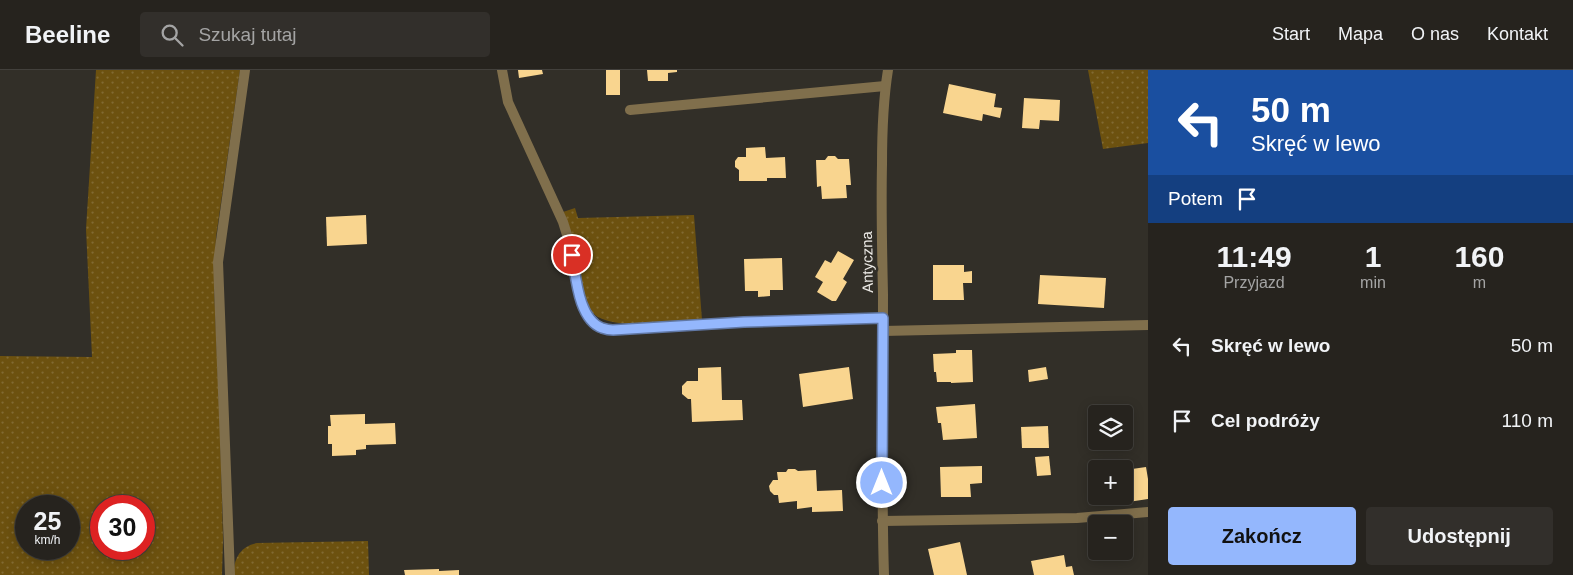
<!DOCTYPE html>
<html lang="pl">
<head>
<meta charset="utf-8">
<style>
  body { margin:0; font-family:Arial,sans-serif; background:#322f2b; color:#f1f3f6; height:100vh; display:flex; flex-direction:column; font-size:19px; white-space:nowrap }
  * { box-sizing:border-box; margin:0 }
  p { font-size:16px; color:#a4a4a4 }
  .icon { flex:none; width:28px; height:28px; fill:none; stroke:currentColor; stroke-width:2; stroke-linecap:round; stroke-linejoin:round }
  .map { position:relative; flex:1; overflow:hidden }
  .panel { display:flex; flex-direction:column; background:#26231e; width:425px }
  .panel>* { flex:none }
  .guide { background:#1a4fa0; color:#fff; overflow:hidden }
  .fabs { position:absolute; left:1088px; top:335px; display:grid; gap:10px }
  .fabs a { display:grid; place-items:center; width:45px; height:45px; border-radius:5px; background:#26231e; box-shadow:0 2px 12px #0003,0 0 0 1px #42403c; font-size:25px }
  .speed { position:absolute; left:15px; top:425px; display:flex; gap:10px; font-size:25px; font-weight:700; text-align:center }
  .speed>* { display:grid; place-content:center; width:65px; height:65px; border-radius:50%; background:#26231e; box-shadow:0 2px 12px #0003,0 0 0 1px #42403c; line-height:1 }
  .speed small { font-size:12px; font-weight:400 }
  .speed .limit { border:8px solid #d22; background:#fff; color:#111 }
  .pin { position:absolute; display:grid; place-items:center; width:42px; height:42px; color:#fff; margin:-21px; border:2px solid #fff; border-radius:50%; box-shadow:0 1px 5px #0007 }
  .me { position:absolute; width:55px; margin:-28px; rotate:0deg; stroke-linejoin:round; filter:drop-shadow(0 0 4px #0008) }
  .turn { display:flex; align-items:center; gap:18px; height:105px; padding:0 20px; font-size:22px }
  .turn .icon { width:65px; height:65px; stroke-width:2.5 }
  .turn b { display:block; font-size:35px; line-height:42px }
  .then { display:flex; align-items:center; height:48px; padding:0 20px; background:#0003; gap:10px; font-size:19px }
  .eta { display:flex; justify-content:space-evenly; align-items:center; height:85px; text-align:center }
  .eta b { font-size:30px; font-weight:600; line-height:35px }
  .action { display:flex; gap:10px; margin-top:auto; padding:10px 20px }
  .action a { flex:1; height:58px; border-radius:5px; background:#94b7fd; color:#111; font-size:20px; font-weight:600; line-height:58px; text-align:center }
  .action a+a { background:#322f2b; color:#f1f3f6 }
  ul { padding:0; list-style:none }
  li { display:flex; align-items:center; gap:15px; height:75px; padding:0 20px }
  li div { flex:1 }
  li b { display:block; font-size:19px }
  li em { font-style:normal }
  header { display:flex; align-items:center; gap:30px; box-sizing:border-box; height:70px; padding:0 25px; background:#26231e; border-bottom:1px solid #42403c }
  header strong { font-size:24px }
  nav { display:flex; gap:28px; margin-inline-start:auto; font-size:18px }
  .search { width:350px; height:45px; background:#322f2b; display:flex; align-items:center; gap:12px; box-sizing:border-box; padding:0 18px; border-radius:5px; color:#a4a4a4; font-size:19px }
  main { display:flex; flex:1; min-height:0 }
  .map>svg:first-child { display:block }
  .grass { fill:url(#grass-dots); fill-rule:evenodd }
  .building { fill:#f9d58f }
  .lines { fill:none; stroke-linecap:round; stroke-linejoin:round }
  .lane { stroke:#806f4c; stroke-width:10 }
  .street { stroke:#806f4c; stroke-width:10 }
  .route-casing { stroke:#6077a4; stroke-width:12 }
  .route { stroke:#94b7fd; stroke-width:9 }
  .labels { text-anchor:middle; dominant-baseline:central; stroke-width:5; stroke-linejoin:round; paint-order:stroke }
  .street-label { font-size:15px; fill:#edebe7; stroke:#322f28 }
</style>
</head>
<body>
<header>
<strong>Beeline</strong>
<div class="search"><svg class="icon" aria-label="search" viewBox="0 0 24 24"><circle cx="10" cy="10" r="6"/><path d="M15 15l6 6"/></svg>Szukaj tutaj</div>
<nav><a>Start</a><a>Mapa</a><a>O nas</a><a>Kontakt</a></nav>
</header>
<main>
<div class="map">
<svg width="1148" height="505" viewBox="0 0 1148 505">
  <defs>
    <pattern id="grass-dots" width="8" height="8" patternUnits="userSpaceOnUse" patternTransform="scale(1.25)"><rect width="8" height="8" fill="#6c510f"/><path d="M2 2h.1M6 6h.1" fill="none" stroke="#816a32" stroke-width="1.8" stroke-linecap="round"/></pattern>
  </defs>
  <rect width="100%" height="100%" fill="#322f28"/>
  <g class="grass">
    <path d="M 96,0 L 240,0 L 216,167 L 214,216 L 220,358 L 223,470 L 222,505 L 0,505 L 0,286 L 92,287 L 86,159 ZM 26,436 L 69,436 L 69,479 L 26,479 ZM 101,436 L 144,436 L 144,479 L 101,479 Z"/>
    <path d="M 1088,0 L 1148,0 L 1148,73 L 1103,79 Z"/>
    <path d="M 575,138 L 578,148 L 694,145 L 702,250 C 675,251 621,260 598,247 C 590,242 586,233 582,225 L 563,142 Z"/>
    <path d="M 368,471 L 369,505 L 234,505 C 233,488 241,476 257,473 Z"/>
  </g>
  <g class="building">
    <path d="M 518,0 L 542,0 L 543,4 L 519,8 Z"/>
    <rect x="606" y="0" width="14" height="25"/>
    <path d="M 647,0 L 677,0 L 677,2 L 668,3 L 668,11 L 648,11 Z"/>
    <path d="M 949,14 L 996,24 L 994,37 L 1002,38 L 1000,48 L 983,44 L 982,51 L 943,43 Z"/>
    <path d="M 1024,28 L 1060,30 L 1059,51 L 1040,50 L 1039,59 L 1022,58 Z"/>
    <path d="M 765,77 L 766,88 L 785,87 L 786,108 L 767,108 L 767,111 L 739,111 L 739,100 L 735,97 L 735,91 L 738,87 L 746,87 L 746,78 Z"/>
    <path d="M 828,86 L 835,86 L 838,89 L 849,89 L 851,115 L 846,115 L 847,128 L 822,129 L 821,116 L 817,117 L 816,90 L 825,90 Z"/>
    <path d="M 366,145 L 367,174 L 327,176 L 326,147 Z"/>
    <path d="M 838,181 L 854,190 L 843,209 L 847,212 L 836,231 L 832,231 L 817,222 L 823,212 L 815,207 L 825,190 L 831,193 Z"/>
    <path d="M 782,188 L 783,220 L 770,220 L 770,226 L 758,227 L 758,221 L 745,221 L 744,189 Z"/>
    <path d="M 933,195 L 964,195 L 964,202 L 972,201 L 972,213 L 963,213 L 964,230 L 933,230 Z"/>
    <path d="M 1040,205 L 1106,208 L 1104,238 L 1038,234 Z"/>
    <path d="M 956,280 L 972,280 L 973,312 L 951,313 L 951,312 L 937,312 L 936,302 L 934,302 L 933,284 L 956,283 Z"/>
    <path d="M 721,297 L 722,330 L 742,330 L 743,350 L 692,352 L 691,329 L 688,329 L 682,324 L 682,316 L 687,311 L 698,311 L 698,298 Z"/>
    <path d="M 849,297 L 853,329 L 803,337 L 799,304 Z"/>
    <path d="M 1046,297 L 1048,309 L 1029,312 L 1028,300 Z"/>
    <path d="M 975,334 L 977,368 L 943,370 L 941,353 L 938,353 L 936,337 Z"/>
    <path d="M 365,344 L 365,354 L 395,353 L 396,374 L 366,375 L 366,379 L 356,380 L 356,385 L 332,386 L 332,374 L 328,374 L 328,356 L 331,356 L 330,345 Z"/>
    <path d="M 1048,356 L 1049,378 L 1022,378 L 1021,357 Z"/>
    <path d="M 1049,386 L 1051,405 L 1037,406 L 1035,387 Z"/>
    <path d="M 982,396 L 982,413 L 970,414 L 971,427 L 941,427 L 940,397 Z"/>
    <path d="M 1146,397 L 1148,409 L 1148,429 L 1115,434 L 1114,426 L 1124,426 L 1124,403 L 1132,402 L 1132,399 Z"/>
    <path d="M 788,399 L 795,399 L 798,401 L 816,400 L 817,421 L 842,420 L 843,441 L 812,442 L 812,437 L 797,439 L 797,431 L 779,433 L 778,425 L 774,425 L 770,421 L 769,416 L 773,410 L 778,410 L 777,402 L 786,402 Z"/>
    <path d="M 960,472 L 967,505 L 934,505 L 928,479 Z"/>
    <path d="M 1064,485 L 1066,497 L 1072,496 L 1074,505 L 1034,505 L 1031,491 Z"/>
    <path d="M 439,499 L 439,501 L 459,500 L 459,505 L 405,505 L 404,500 Z"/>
  </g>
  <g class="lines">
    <g class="lane">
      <path d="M 502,0 L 508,32 L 563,152 L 568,168 L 582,236 L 588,246 L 600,258 L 613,260 L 744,252 L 883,248"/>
      <path d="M 630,40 L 885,16"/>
      <path d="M 883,261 L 1148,255"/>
      <path d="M 882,451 L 1077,448 L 1148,442"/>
      <path d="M 230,505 L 218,192 L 245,0"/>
    </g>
    <path class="street" d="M 884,505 C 881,411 883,318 883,224 C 882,181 881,138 882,95 C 882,63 883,31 888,0"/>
  </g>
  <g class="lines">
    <defs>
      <path id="route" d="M 572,185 C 576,206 578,249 602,258 C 605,259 609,260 613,260 L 744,252 L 883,248 L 882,413"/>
    </defs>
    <use href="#route" class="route-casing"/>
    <use href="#route" class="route"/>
  </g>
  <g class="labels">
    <g class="street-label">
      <text transform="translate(867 192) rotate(-91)">Antyczna</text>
    </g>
  </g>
</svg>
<div class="fabs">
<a><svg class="icon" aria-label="layers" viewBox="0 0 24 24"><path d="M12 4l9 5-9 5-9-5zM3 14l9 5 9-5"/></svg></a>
<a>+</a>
<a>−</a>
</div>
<div class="speed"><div>25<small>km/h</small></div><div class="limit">30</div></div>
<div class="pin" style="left:572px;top:185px;background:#d93025"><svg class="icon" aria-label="arrive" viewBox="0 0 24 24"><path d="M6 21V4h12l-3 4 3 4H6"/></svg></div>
<svg class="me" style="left:882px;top:413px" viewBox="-20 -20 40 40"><circle r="17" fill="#94b7fd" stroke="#fff" stroke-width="3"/><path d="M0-11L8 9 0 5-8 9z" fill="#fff"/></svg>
</div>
<section class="panel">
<div class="guide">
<div class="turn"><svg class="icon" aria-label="left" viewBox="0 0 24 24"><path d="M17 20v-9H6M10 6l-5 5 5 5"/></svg><div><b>50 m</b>Skręć w lewo</div></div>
<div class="then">Potem<svg class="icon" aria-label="arrive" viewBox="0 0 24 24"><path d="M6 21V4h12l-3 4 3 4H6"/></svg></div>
</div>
<div class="eta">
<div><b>11:49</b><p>Przyjazd</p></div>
<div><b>1</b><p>min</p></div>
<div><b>160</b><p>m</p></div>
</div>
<ul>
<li><svg class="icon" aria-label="left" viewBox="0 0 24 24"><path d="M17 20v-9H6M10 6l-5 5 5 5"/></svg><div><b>Skręć w lewo</b></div><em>50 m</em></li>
<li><svg class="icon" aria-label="arrive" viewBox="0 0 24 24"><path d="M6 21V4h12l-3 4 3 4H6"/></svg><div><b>Cel podróży</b></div><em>110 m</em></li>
</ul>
<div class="action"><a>Zakończ</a><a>Udostępnij</a></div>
</section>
</main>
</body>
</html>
